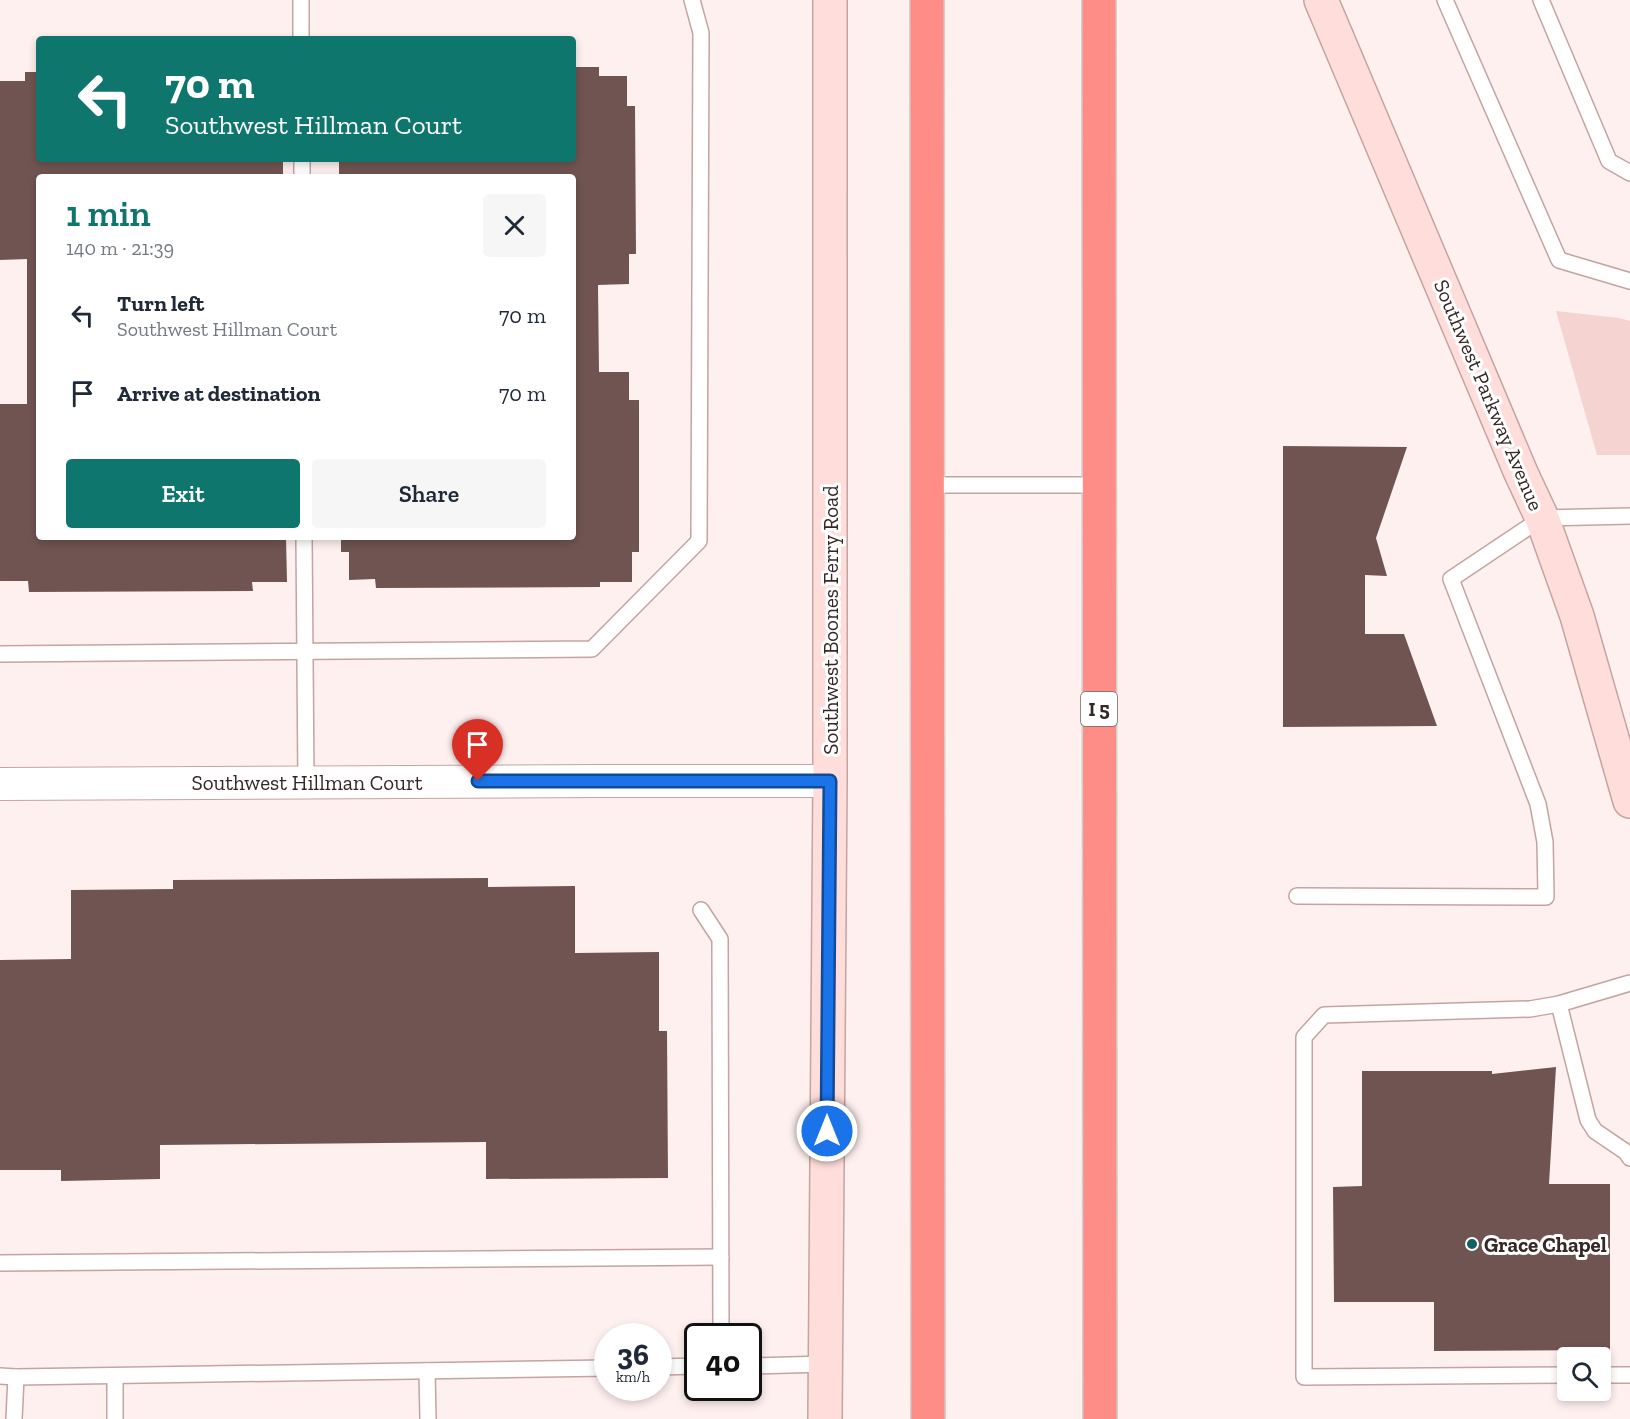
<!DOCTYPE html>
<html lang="en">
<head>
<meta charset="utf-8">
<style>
  body { margin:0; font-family:"Zilla Slab",serif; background:#f6f6f7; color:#1f2937; height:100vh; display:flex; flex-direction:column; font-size:22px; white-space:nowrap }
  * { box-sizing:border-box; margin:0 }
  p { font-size:20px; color:#747a83 }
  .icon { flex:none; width:33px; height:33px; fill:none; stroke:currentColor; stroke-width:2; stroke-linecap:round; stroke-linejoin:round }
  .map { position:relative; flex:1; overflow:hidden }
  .drawer { position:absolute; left:36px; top:174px; width:540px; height:366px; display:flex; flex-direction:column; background:#fff; border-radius:6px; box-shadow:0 3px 9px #0003 }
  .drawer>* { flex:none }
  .hud { position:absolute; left:36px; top:36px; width:540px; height:126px; border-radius:6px; box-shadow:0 3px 9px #0003; background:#0f766e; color:#fff; overflow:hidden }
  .controls { position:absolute; left:1557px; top:1347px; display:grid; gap:12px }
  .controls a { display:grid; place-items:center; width:54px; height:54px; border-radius:6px; background:#fff; box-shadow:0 3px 9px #0003; font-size:30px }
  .speed { position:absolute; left:594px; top:1323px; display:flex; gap:12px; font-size:30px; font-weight:700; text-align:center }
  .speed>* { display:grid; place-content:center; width:78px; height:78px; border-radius:50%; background:#fff; box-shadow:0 3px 9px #0003; line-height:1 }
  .speed small { font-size:15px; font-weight:400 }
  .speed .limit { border:3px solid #111; border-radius:9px; background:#fff; color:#111 }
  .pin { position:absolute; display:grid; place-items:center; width:51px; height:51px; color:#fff; margin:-62px -26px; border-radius:50% 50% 50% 0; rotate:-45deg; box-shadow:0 0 6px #0007 }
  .pin .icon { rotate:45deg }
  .me { position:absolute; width:66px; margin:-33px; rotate:0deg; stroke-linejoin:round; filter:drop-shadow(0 0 4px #0008) }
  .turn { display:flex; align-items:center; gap:21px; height:126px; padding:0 30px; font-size:27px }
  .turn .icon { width:78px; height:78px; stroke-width:2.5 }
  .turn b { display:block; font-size:42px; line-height:51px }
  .round { display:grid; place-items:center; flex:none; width:63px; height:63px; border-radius:6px; background:#f6f6f7 }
  .overview { display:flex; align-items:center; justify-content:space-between; height:102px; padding:0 30px }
  h1 { font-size:36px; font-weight:600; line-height:45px; color:#0f766e }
  .cta { display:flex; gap:12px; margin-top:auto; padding:12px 30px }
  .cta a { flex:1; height:69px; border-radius:6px; background:#0f766e; color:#fff; font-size:24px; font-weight:600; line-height:69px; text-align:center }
  .cta a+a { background:#f6f6f7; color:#1f2937 }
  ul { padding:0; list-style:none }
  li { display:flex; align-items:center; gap:18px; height:78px; padding:0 30px }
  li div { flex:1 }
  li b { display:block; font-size:22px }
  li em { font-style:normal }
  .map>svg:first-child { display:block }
  .green { fill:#f4d3d0 }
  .building { fill:#705451 }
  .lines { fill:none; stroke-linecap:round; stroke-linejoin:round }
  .lane-casing { stroke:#c4a4a1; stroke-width:18 }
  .street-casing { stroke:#c4a4a1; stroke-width:34 }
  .secondary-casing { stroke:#c4a4a1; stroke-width:36 }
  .highway-casing { stroke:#d2cfcf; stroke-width:36 }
  .lane { stroke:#fff; stroke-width:15 }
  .street { stroke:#fff; stroke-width:32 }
  .secondary { stroke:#ffdddb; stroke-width:33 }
  .highway { stroke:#fe8d88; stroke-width:33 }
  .route-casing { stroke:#114b97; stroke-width:15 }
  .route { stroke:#1a73e8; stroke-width:10 }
  .poi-dot { fill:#116263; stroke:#fff; stroke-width:2 }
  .labels { text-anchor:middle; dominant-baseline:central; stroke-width:6; stroke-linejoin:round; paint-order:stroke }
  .shield { fill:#fff; stroke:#716867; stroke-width:1.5 }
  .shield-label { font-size:20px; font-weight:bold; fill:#342726 }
  .street-label { font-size:21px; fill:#342726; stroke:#fff }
  .poi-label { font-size:21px; font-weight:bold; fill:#342726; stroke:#fff; text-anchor:start }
</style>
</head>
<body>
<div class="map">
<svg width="1630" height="1419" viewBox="0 0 1630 1419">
  <rect width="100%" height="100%" fill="#fef0ef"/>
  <path class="green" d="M 1556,311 L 1619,318 L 1630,321 L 1630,455 L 1597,455 Z"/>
  <g class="building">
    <path d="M 573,67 L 599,67 L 599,76 L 627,76 L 627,106 L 635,106 L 636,254 L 629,254 L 629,284 L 598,285 L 599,372 L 629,372 L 629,400 L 639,400 L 639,552 L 632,552 L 632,582 L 600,582 L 600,587 L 376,588 L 375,579 L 349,580 L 349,552 L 341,552 L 341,537 L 573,537 L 573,177 L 339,177 L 339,159 L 573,159 Z"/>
    <path d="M 25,72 L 39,72 L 39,159 L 283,159 L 283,177 L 39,177 L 39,537 L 286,537 L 287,582 L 252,582 L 253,591 L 29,592 L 28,581 L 0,581 L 0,404 L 27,404 L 27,259 L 0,260 L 0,81 L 25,81 Z"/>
    <path d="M 1283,446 L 1407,447 L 1376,538 L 1387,576 L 1365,575 L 1365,634 L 1404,634 L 1437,726 L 1283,727 Z"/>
    <path d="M 488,878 L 488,887 L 575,886 L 575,953 L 659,952 L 659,1031 L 667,1031 L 668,1178 L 486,1179 L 486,1142 L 160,1145 L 160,1179 L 61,1181 L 61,1170 L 0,1170 L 0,960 L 71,959 L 71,890 L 173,889 L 173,880 Z"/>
    <path d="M 1556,1067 L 1549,1184 L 1610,1184 L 1610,1350 L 1434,1351 L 1434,1302 L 1334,1302 L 1333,1187 L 1362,1186 L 1362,1071 L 1492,1071 L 1492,1074 Z"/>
  </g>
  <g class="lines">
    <defs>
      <g id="lane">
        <path d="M 301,0 L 301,39"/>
        <path d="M 1445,0 L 1559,260 L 1630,281"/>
        <path d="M 1541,0 L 1609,161 L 1630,173"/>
        <path d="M 302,159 L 302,177"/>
        <path d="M 927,485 L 1099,485"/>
        <path d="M 304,537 L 306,782"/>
        <path d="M 0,654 L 592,649 L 699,541 L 701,33 L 692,0"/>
        <path d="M 1297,896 L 1546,897 L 1545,842 L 1538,804 L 1451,579 L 1542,518 L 1630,516"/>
        <path d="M 701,910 L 720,939 L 721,1336"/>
        <path d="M 1559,1004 L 1588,1120 L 1595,1131 L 1626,1152 L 1630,1158"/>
        <path d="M 0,1263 L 721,1257"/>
        <path d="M 748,1366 L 825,1364"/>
        <path d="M 658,1367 L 698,1366"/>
        <path d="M 427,1371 L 428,1419"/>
        <path d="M 1568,1375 L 1304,1377 L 1304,1037 L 1324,1015 L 1530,1009 L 1559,1004 L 1630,983"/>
        <path d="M 1600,1375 L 1630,1375"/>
        <path d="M 0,1376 L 16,1377 L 608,1368"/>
        <path d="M 115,1376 L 115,1419"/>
        <path d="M 14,1419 L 16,1377"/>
      </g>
      <path id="street" d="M 0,784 L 599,781 L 830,781"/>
      <g id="secondary">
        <path d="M 1321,0 L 1521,473 L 1542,518 L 1577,616 L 1630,801"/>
        <path d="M 825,1419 L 830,781 L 830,0"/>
      </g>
      <g id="highway">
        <path d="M 927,0 L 928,1419"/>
        <path d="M 1099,0 L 1100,1419"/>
      </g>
    </defs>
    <use href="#lane" class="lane-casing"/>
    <use href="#street" class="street-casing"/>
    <use href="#secondary" class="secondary-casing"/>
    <use href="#highway" class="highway-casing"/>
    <use href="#lane" class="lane"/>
    <use href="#street" class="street"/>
    <use href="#secondary" class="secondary"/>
    <use href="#highway" class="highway"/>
  </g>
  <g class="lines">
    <defs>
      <path id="route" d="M 478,781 L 830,781 L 827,1131"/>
    </defs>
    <use href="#route" class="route-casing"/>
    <use href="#route" class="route"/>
  </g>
  <circle class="poi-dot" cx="1472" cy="1244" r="6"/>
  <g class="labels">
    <rect class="shield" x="1081" y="692" width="36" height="34" rx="4.5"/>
    <g class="shield-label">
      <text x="1099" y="709">I 5</text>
    </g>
    <g class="street-label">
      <text transform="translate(1489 395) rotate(67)">Southwest Parkway Avenue</text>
      <text transform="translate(830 620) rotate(-90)">Southwest Boones Ferry Road</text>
      <text x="307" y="782">Southwest Hillman Court</text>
    </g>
    <g class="poi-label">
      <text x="1484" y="1244">Grace Chapel</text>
    </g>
  </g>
</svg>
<div class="controls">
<a><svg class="icon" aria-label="search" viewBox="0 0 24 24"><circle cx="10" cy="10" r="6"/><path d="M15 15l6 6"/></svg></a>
</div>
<div class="speed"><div>36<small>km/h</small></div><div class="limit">40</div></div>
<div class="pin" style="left:478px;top:781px;background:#d93025"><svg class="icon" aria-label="arrive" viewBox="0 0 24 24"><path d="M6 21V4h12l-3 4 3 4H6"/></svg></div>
<svg class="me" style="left:827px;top:1131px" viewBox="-20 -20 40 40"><circle r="17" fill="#1a73e8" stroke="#fff" stroke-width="3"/><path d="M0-11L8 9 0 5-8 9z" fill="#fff"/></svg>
<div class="hud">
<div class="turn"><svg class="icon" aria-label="left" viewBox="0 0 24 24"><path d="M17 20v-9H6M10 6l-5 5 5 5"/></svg><div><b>70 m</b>Southwest Hillman Court</div></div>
</div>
<section class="drawer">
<div class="overview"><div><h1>1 min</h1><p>140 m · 21:39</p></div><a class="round"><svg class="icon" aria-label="close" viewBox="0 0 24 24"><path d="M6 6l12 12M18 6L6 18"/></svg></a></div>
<ul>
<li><svg class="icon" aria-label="left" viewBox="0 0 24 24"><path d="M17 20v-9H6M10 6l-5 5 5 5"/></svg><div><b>Turn left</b><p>Southwest Hillman Court</p></div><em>70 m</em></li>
<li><svg class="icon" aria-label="arrive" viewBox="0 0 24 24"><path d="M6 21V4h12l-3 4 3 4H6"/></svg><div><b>Arrive at destination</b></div><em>70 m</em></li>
</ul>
<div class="cta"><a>Exit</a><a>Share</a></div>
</section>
</div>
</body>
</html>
